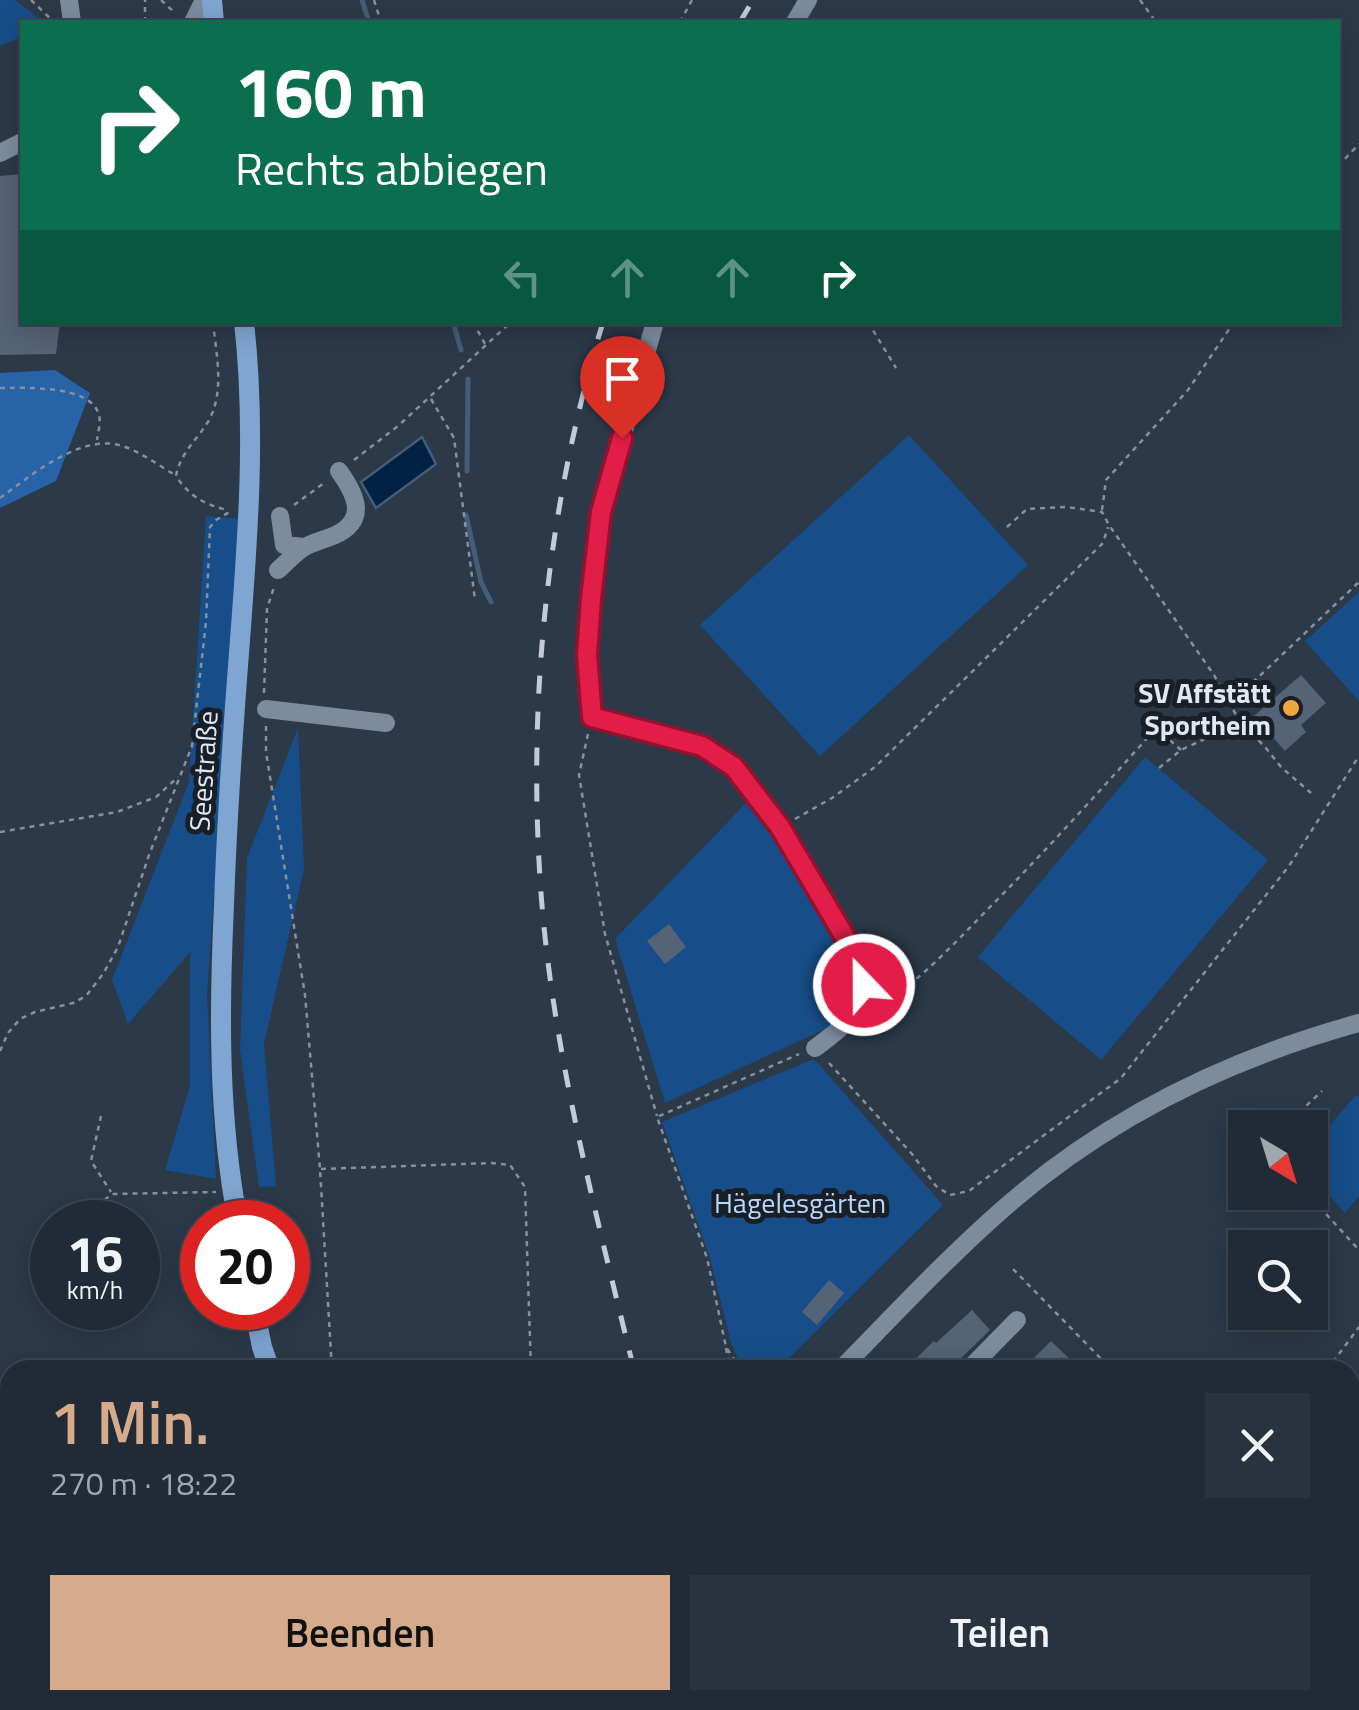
<!DOCTYPE html>
<html lang="de">
<head>
<meta charset="utf-8">
<style>
  body { margin:0; font-family:"Titillium Web",sans-serif; background:#28333f; color:#f1f3f6; height:100vh; display:flex; flex-direction:column; font-size:38px; white-space:nowrap }
  * { box-sizing:border-box; margin:0 }
  p { font-size:32px; color:#a2a7ad }
  .icon { flex:none; width:55px; height:55px; fill:none; stroke:currentColor; stroke-width:2; stroke-linecap:round; stroke-linejoin:round }
  .map { position:relative; flex:1; overflow:hidden }
  .drawer { position:absolute; left:0px; top:1360px; width:1360px; height:350px; display:flex; flex-direction:column; background:#202b37; border-radius:30px 30px 0 0; box-shadow:0 5px 25px #0003,0 0 0 2px #3d4752 }
  .drawer>* { flex:none }
  .top-card { position:absolute; left:20px; top:20px; width:1320px; height:305px; border-radius:0px; box-shadow:0 5px 25px #0003,0 0 0 2px #3d4752; background:#0b6e4f; color:#fff; overflow:hidden }
  .needle { width:65px; rotate:142deg }
  .tools { position:absolute; left:1228px; top:1110px; display:grid; gap:20px }
  .tools a { display:grid; place-items:center; width:100px; height:100px; border-radius:0px; background:#202b37; box-shadow:0 5px 25px #0003,0 0 0 2px #3d4752; font-size:50px }
  .speed { position:absolute; left:30px; top:1200px; display:flex; gap:20px; font-size:50px; font-weight:700; text-align:center }
  .speed>* { display:grid; place-content:center; width:130px; height:130px; border-radius:50%; background:#202b37; box-shadow:0 5px 25px #0003,0 0 0 2px #3d4752; line-height:1 }
  .speed small { font-size:25px; font-weight:400 }
  .speed .limit { border:15px solid #d22; background:#fff; color:#111 }
  .pin { position:absolute; display:grid; place-items:center; width:85px; height:85px; color:#fff; margin:-102px -42px; border-radius:50% 50% 50% 0; rotate:-45deg; box-shadow:0 0 10px #0007 }
  .pin .icon { rotate:45deg }
  .me { position:absolute; width:110px; margin:-55px; rotate:338deg; stroke-linejoin:round; filter:drop-shadow(0 0 8px #0008) }
  .turn { display:flex; align-items:center; gap:35px; height:210px; padding:0 50px; font-size:45px }
  .turn .icon { width:130px; height:130px; stroke-width:2.5 }
  .turn b { display:block; font-size:70px; line-height:85px }
  .lanes { display:flex; align-items:center; height:95px; padding:0 50px; background:#0003; justify-content:center; gap:50px; direction:ltr }
  .lanes .off { opacity:.35 }
  .round { display:grid; place-items:center; flex:none; width:105px; height:105px; border-radius:0px; background:#28333f }
  .headline { display:flex; align-items:center; justify-content:space-between; height:170px; padding:0 50px }
  h1 { font-size:60px; font-weight:600; line-height:75px; color:#d6ab8b }
  .action { display:flex; gap:20px; margin-top:auto; padding:20px 50px }
  .action a { flex:1; height:115px; border-radius:0px; background:#d6ab8b; color:#111; font-size:40px; font-weight:600; line-height:115px; text-align:center }
  .action a+a { background:#28333f; color:#f1f3f6 }
  .map>svg:first-child { display:block }
  .green { fill:#174e89 }
  .forest { fill:#2763a6 }
  .water { fill:#022143; stroke:#445d78; stroke-width:2.5 }
  .lines { fill:none; stroke-linecap:round; stroke-linejoin:round }
  .stream { stroke:#445d78; stroke-width:5 }
  .building { fill:#546375 }
  .path { stroke:#86919f; stroke-width:2.5; stroke-dasharray:5 5; stroke-linecap:butt }
  .minor { stroke:#7c8c9f; stroke-width:18 }
  .major { stroke:#7fa5d2; stroke-width:20 }
  .rail { stroke:#c2cbd7; stroke-width:5; stroke-dasharray:18 18; stroke-linecap:butt }
  .route-casing { stroke:#92132f; stroke-width:25 }
  .route { stroke:#e11d48; stroke-width:18 }
  .poi-dot { fill:#eea73d; stroke:#191f27; stroke-width:4 }
  .labels { text-anchor:middle; dominant-baseline:central; stroke-width:10; stroke-linejoin:round; paint-order:stroke }
  .poi-label { font-size:28px; font-weight:bold; fill:#dfe8f3; stroke:#191f27; text-anchor:end }
  .street-label { font-size:28px; fill:#dfe8f3; stroke:#191f27 }
  .park-label { font-size:28px; fill:#b8d7fc; stroke:#191f27 }
</style>
</head>
<body>
<div class="map">
<svg width="1359" height="1710" viewBox="0 0 1359 1710">
  <rect width="100%" height="100%" fill="#2b3949"/>
  <g class="green">
    <path d="M 0,0 L 15,0 L 44,22 L 22,22 L 22,37 L 0,46 Z"/>
    <path d="M 909,435 L 1028,565 L 820,756 L 700,625 Z"/>
    <path d="M 206,516 L 241,519 L 207,995 L 216,1179 L 165,1170 L 190,1086 L 190,952 L 128,1024 L 112,980 L 189,782 Z"/>
    <path d="M 1359,592 L 1359,701 L 1305,641 Z"/>
    <path d="M 298,728 L 304,869 L 264,1044 L 276,1186 L 259,1187 L 240,1050 L 247,858 Z"/>
    <path d="M 1145,757 L 1268,860 L 1101,1060 L 978,957 Z"/>
    <path d="M 751,798 L 852,967 C 859,1000 856,1001 834,1025 L 665,1103 L 615,939 Z"/>
    <path d="M 814,1059 L 943,1205 L 777,1370 L 765,1370 L 740,1363 L 731,1343 L 710,1258 L 662,1122 Z"/>
    <path d="M 1356,1095 L 1359,1097 L 1359,1196 L 1345,1213 L 1310,1174 L 1310,1148 Z"/>
  </g>
  <path class="forest" d="M 55,370 L 90,393 L 56,481 L 0,508 L 0,373 Z"/>
  <path class="water" d="M 422,437 L 436,464 L 376,508 L 361,482 Z"/>
  <g class="lines">
    <g class="stream">
      <path d="M 362,0 L 369,22"/>
      <path d="M 453,322 L 461,350"/>
      <path d="M 467,471 L 468,379"/>
      <path d="M 466,515 L 481,582 L 491,602"/>
    </g>
  </g>
  <g class="building">
    <path d="M 22,174 L 22,322 L 60,322 L 56,354 L 0,355 L 0,176 Z"/>
    <path d="M 1301,675 L 1326,703 L 1301,725 L 1306,732 L 1285,751 L 1254,716 Z"/>
    <path d="M 669,924 L 686,947 L 665,964 L 647,941 Z"/>
    <path d="M 829,1280 L 844,1293 L 817,1325 L 802,1312 Z"/>
    <path d="M 972,1310 L 990,1330 L 949,1370 L 904,1370 L 934,1341 L 936,1343 Z"/>
    <path d="M 1051,1341 L 1081,1370 L 1044,1370 L 1033,1359 Z"/>
  </g>
  <g class="lines">
    <g class="path">
      <path d="M 31,0 L 52,20"/>
      <path d="M 161,0 L 175,13"/>
      <path d="M 374,0 L 381,22"/>
      <path d="M 1140,0 L 1156,22"/>
      <path d="M 145,22 L 145,0"/>
      <path d="M 680,22 L 692,0"/>
      <path d="M 1338,166 L 1359,144"/>
      <path d="M 213,322 C 216,353 225,391 209,420 C 198,439 180,453 176,476 C 189,496 204,504 227,510"/>
      <path d="M 473,322 L 485,344"/>
      <path d="M 868,322 L 896,368"/>
      <path d="M 0,388 C 24,388 91,384 99,415 C 101,422 98,433 97,440"/>
      <path d="M 431,399 L 454,438 L 475,600"/>
      <path d="M 354,460 L 398,426 L 511,322"/>
      <path d="M 0,498 C 30,476 79,435 119,445 C 138,450 158,465 175,475"/>
      <path d="M 294,505 L 324,483"/>
      <path d="M 1102,510 L 1106,480 L 1188,390 L 1234,322"/>
      <path d="M 1007,527 L 1027,509 L 1067,507 L 1102,512 L 1109,525 L 1214,675 L 1240,722 L 1265,747 L 1281,767 L 1311,793"/>
      <path d="M 264,693 L 267,609 L 274,587"/>
      <path d="M 1231,703 L 1359,582"/>
      <path d="M 266,726 L 266,752 L 305,995 L 320,1169 L 332,1370"/>
      <path d="M 588,734 L 579,775 L 605,934 L 657,1116"/>
      <path d="M 1159,768 L 1181,750 L 1239,723"/>
      <path d="M 795,819 L 832,798 L 875,767 L 1103,543 L 1108,527"/>
      <path d="M 0,832 L 117,812 L 156,797 L 178,777"/>
      <path d="M 876,1008 C 918,983 953,945 986,911 C 1043,854 1096,795 1150,735 L 1163,734 L 1181,750"/>
      <path d="M 0,1051 L 8,1033 L 20,1019 L 35,1012 L 73,1003 L 86,996 L 103,974 L 118,947 L 149,855 L 192,746 L 206,622 L 210,527 L 216,520 L 231,511"/>
      <path d="M 829,1063 L 912,1154 L 936,1186 L 950,1195 L 969,1191 L 1121,1078 L 1289,866 L 1359,756"/>
      <path d="M 101,1116 L 91,1161 L 111,1192"/>
      <path d="M 1288,1128 L 1289,1122 L 1322,1091"/>
      <path d="M 321,1169 L 492,1163 L 510,1165 L 525,1187 L 531,1370"/>
      <path d="M 1306,1192 L 1359,1250"/>
      <path d="M 86,1222 L 90,1211 L 112,1194 L 216,1192"/>
      <path d="M 1013,1269 L 1112,1370"/>
      <path d="M 726,1348 L 730,1370"/>
      <path d="M 754,1370 L 734,1359 L 726,1347 L 707,1258 L 657,1117 L 799,1054"/>
      <path d="M 1327,1370 L 1359,1327"/>
      <path d="M 1350,1620 L 1359,1630"/>
      <path d="M 416,1700 L 419,1710"/>
      <path d="M 352,1710 L 368,1703"/>
      <path d="M 841,1710 L 841,1700"/>
      <path d="M 1293,1710 L 1301,1700"/>
    </g>
    <g class="minor">
      <path d="M 69,0 L 72,22"/>
      <path d="M 193,22 L 204,0"/>
      <path d="M 795,22 L 808,0"/>
      <path d="M 0,153 L 22,142"/>
      <path d="M 655,322 L 601,512 L 587,655 L 592,717 L 702,746 L 734,767 L 780,827 L 859,961 C 860,968 864,978 864,985 C 864,1014 835,1033 815,1048"/>
      <path d="M 280,516 L 284,545 L 304,547"/>
      <path d="M 278,570 C 286,563 294,554 303,548 C 311,543 323,540 333,536 C 368,521 357,496 339,471"/>
      <path d="M 266,709 L 386,723"/>
      <path d="M 840,1370 C 893,1316 946,1259 1003,1209 C 1105,1119 1228,1059 1359,1023"/>
      <path d="M 968,1370 L 1017,1320"/>
      <path d="M 912,1700 L 919,1710"/>
      <path d="M 1030,1700 L 1032,1710"/>
      <path d="M 804,1710 L 804,1700"/>
      <path d="M 1142,1710 L 1151,1700"/>
    </g>
    <g class="major">
      <path d="M 212,0 L 214,22"/>
      <path d="M 238,1222 C 218,1118 219,1011 224,905 C 227,817 233,729 240,640 C 248,535 256,428 244,322"/>
      <path d="M 254,1308 L 262,1347 L 270,1370"/>
      <path d="M 387,1700 L 390,1710"/>
    </g>
    <g class="rail">
      <path d="M 740,22 L 753,0"/>
      <path d="M 603,322 C 547,507 527,701 541,893 C 553,1054 596,1213 634,1370"/>
      <path d="M 707,1700 L 709,1710"/>
    </g>
  </g>
  <g class="lines">
    <defs>
      <path id="route" d="M 622,438 L 601,512 L 591,599 L 587,655 L 592,717 L 702,746 L 734,767 L 780,827 L 859,961 L 864,985"/>
    </defs>
    <use href="#route" class="route-casing"/>
    <use href="#route" class="route"/>
  </g>
  <circle class="poi-dot" cx="1291" cy="708" r="10"/>
  <g class="labels">
    <g class="poi-label">
      <text x="1271" y="692">SV Affstätt<tspan x="1271" dy="32">Sportheim</tspan></text>
    </g>
    <g class="street-label">
      <text transform="translate(203 771) rotate(-86)">Seestraße</text>
    </g>
    <g class="park-label">
      <text x="800" y="1202">Hägelesgärten</text>
    </g>
  </g>
</svg>
<div class="tools">
<a><svg class="needle" viewBox="-14 -14 28 28"><path d="M0-13l5 13h-10z" fill="#e53935"/><path d="M0 13l5-13h-10z" fill="#a2a7ad"/></svg></a>
<a><svg class="icon" aria-label="search" viewBox="0 0 24 24"><circle cx="10" cy="10" r="6"/><path d="M15 15l6 6"/></svg></a>
</div>
<div class="speed"><div>16<small>km/h</small></div><div class="limit">20</div></div>
<div class="pin" style="left:622px;top:438px;background:#d93025"><svg class="icon" aria-label="arrive" viewBox="0 0 24 24"><path d="M6 21V4h12l-3 4 3 4H6"/></svg></div>
<svg class="me" style="left:864px;top:985px" viewBox="-20 -20 40 40"><circle r="17" fill="#e11d48" stroke="#fff" stroke-width="3"/><path d="M0-11L8 9 0 5-8 9z" fill="#fff"/></svg>
<div class="top-card">
<div class="turn"><svg class="icon" aria-label="right" viewBox="0 0 24 24"><path d="M7 20v-9h11M14 6l5 5-5 5"/></svg><div><b>160 m</b>Rechts abbiegen</div></div>
<div class="lanes"><svg class="icon off" aria-label="left" viewBox="0 0 24 24"><path d="M17 20v-9H6M10 6l-5 5 5 5"/></svg><svg class="icon off" aria-label="ahead" viewBox="0 0 24 24"><path d="M12 20V5M6 11l6-6 6 6"/></svg><svg class="icon off" aria-label="ahead" viewBox="0 0 24 24"><path d="M12 20V5M6 11l6-6 6 6"/></svg><svg class="icon" aria-label="right" viewBox="0 0 24 24"><path d="M7 20v-9h11M14 6l5 5-5 5"/></svg></div>
</div>
<section class="drawer">
<div class="headline"><div><h1>1 Min.</h1><p>270 m · 18:22</p></div><a class="round"><svg class="icon" aria-label="close" viewBox="0 0 24 24"><path d="M6 6l12 12M18 6L6 18"/></svg></a></div>
<div class="action"><a>Beenden</a><a>Teilen</a></div>
</section>
</div>
</body>
</html>
